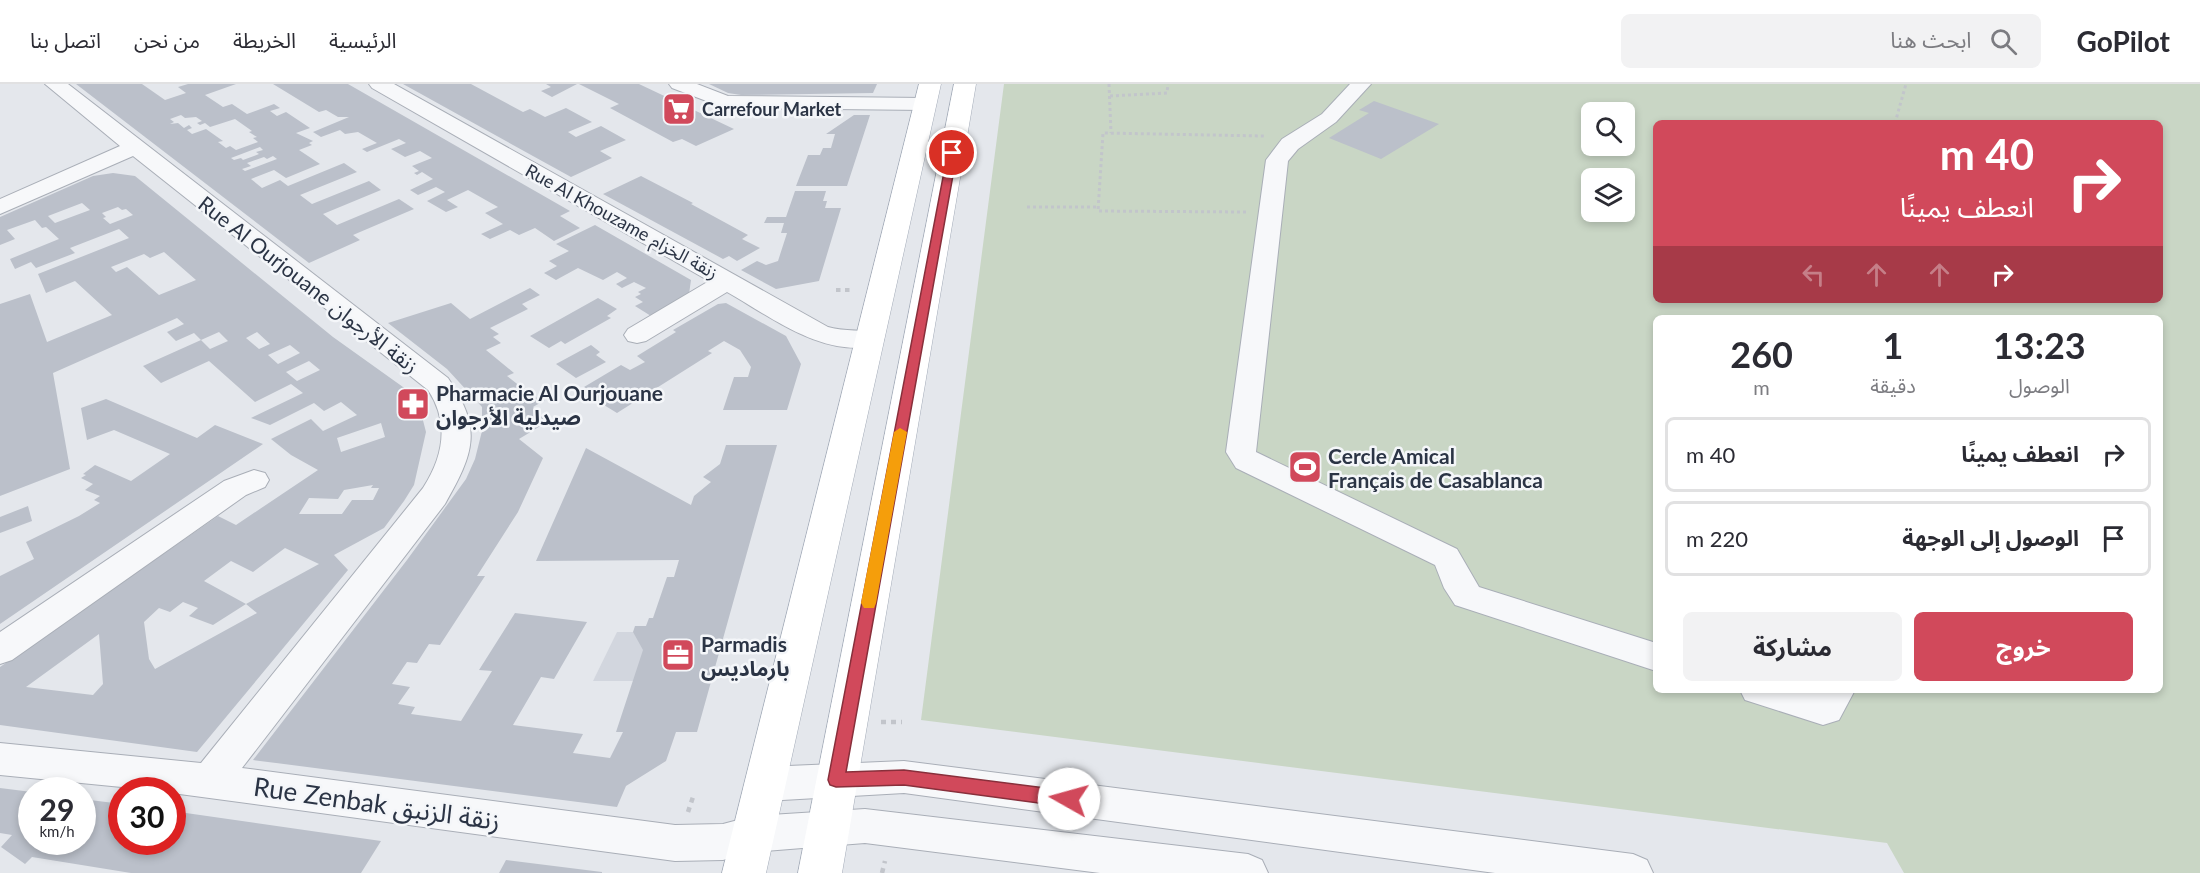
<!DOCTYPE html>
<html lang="ar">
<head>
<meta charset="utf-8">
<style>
  body { margin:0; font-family:Lato,"Noto Sans Arabic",sans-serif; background:#f2f2f3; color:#2b2b33; direction:rtl; height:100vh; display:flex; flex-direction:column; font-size:22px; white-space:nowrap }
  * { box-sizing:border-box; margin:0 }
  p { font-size:20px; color:#7c7c81 }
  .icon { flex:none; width:33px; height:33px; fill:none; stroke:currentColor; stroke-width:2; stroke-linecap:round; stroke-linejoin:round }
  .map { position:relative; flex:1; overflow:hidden; direction:ltr }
  .panel { position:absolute; left:1653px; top:231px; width:510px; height:378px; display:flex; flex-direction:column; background:#fff; border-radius:9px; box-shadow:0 3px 9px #0003; direction:rtl }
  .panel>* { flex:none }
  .banner { position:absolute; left:1653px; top:36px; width:510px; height:183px; border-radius:9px; box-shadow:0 3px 9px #0003; direction:rtl; background:#d1495b; color:#fff; overflow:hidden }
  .controls { position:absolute; left:1581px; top:18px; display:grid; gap:12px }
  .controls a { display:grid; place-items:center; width:54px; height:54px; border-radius:9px; background:#fff; box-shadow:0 3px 9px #0003; font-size:30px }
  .speed { position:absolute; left:18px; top:693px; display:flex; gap:12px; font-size:30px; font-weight:700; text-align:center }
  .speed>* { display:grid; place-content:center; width:78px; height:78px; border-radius:50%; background:#fff; box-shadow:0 3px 9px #0003; line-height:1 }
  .speed small { font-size:15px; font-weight:400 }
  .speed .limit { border:9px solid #d22; background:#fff; color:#111 }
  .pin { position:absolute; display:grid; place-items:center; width:51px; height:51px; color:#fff; margin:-26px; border:3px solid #fff; border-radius:50%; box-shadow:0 2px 6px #0007 }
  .me { position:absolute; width:66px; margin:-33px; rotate:277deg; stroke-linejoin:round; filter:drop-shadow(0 0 4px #0008) }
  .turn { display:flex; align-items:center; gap:21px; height:126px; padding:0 30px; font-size:27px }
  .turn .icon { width:78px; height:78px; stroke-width:2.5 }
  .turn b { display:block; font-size:42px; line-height:51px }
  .lanes { display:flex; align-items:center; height:57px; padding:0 30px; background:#0003; justify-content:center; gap:30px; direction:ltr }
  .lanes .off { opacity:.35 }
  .eta { display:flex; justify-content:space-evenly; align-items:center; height:102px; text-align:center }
  .eta b { font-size:36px; font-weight:700; line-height:42px }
  .primary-button { display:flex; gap:12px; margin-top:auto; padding:12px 30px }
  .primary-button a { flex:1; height:69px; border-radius:9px; background:#d1495b; color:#fff; font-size:24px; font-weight:700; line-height:69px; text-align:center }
  .primary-button a+a { background:#f2f2f3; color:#2b2b33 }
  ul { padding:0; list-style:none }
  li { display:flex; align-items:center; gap:18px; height:75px; margin:0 12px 9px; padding:0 18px; border:3px solid #e1e1e2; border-radius:9px }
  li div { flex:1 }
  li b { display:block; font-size:22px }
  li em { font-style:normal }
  header { display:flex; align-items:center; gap:36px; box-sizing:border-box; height:84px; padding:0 30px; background:#fff; border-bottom:2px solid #e1e1e2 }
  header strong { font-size:28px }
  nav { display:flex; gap:33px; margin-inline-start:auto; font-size:21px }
  .search { width:420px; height:54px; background:#f2f2f3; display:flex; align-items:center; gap:15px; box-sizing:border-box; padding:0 21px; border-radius:9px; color:#7c7c81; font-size:22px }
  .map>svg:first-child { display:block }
  .built { fill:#d2d6de }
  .green { fill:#c9d6c5; fill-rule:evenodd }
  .building { fill:#bbc0ca; fill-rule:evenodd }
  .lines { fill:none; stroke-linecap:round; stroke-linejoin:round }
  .minor-casing { stroke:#a9aeb7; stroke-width:2 }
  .major-casing { stroke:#a3abb8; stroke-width:1 }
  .path-far2 { stroke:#c2c5cb; stroke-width:3; stroke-dasharray:3 3; stroke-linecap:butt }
  .path-far1 { stroke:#c2c5cb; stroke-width:4; stroke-dasharray:4.5 4.5; stroke-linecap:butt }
  .path { stroke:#c2c5cb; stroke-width:4.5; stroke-dasharray:5 5; stroke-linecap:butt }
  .minor { fill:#f7f8fa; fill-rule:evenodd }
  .major { fill:#fff; fill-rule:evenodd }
  .route { fill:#d1495b; stroke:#882f3b; stroke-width:1.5 }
  .slow { fill:#f59e0b }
  .labels { text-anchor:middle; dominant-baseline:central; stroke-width:5; stroke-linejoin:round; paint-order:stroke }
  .far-poi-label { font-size:18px; font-weight:bold; fill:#2b3445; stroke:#f4f6f9; text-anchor:start }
  .far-street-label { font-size:18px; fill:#2b3445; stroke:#f4f6f9 }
  .street-label { font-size:21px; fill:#2b3445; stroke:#f4f6f9 }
  .poi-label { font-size:21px; font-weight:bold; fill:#2b3445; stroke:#f4f6f9; text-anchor:start }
  .near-street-label { font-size:26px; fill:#2b3445; stroke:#f4f6f9 }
</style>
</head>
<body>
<header>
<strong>GoPilot</strong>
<div class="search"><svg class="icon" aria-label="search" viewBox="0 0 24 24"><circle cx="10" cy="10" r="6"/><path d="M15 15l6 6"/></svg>ابحث هنا</div>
<nav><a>الرئيسية</a><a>الخريطة</a><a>من نحن</a><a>اتصل بنا</a></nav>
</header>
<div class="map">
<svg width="2200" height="789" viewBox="0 0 2200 789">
  <rect width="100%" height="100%" fill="#e4e7ec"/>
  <path class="built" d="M 617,548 L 725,548 L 633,597 L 593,597 Z"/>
  <path class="green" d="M 1004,0 L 2200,0 L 2200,789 L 1904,789 L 1887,759 L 921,636 ZM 1592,28 L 1624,28 L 1624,62 L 1592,62 ZM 1656,39 L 2160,39 L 2160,216 L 1656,216 ZM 1592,94 L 1624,94 L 1624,128 L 1592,128 ZM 1656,234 L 2160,234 L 2160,606 L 1656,606 Z"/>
  <g class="building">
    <path d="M 76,0 L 142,0 L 165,16 L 186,9 L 178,3 L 188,0 L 236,0 L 205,11 L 223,23 L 232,20 L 247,30 L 274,20 L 280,24 L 270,27 L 277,32 L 286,28 L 310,44 L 296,49 L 313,57 L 309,59 L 312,61 L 299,66 L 320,80 L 286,94 L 274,86 L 251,95 L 262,104 L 280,96 L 288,102 L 344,79 L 357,88 L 300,111 L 312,120 L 369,97 L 381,106 L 323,130 L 337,141 L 399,115 L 414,125 L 353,151 L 360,156 L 309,179 ZM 181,31 L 185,34 L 196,33 L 202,37 L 197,39 L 200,41 L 205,39 L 210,43 L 235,35 L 252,47 L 249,48 L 257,53 L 253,54 L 258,58 L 236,66 L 230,62 L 226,64 L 218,58 L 223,57 L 206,45 L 192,50 L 187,46 L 192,44 L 189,41 L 184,44 L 178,39 L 170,40 L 174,38 L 170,35 ZM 260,63 L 263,66 L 256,68 L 259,70 L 243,76 L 241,74 L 234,76 L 231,74 ZM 273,72 L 277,75 L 245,87 L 242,85 L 251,82 L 247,79 L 264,73 L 267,75 Z"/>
    <path d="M 273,0 L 348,0 L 570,127 L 560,132 L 580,144 L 554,157 L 535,144 L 519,151 L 510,146 L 490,155 L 481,150 L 503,140 L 485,129 L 498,123 L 468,106 L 447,116 L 458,123 L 446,128 L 427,117 L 445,108 L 436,103 L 418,111 L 410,106 L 433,95 L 422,88 L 417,91 L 414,89 L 419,87 L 412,82 L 432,74 L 420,67 L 405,73 L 391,65 L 406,59 L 399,55 L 367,68 L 362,65 L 377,59 L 358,48 L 345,50 L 340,46 L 321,53 L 313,48 L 349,33 L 338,33 L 326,26 L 319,28 Z"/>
    <path d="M 403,0 L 471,0 L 523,28 L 530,25 L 545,33 L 566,24 L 592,38 L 568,48 L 576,53 L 601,42 L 626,56 L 600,67 L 612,74 L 571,93 Z"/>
    <path d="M 546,0 L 577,0 L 552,13 L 541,7 L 551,3 Z"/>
    <path d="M 579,0 L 639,0 L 734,45 L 696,62 L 682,55 L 673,58 L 610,24 L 619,20 Z"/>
    <path d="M 709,0 L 877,0 L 873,9 L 741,11 L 728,9 Z"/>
    <path d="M 1374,17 L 1439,40 L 1381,75 L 1329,54 L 1369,29 L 1359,26 Z"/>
    <path d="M 854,31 L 870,31 L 847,102 L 796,102 L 808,71 L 820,71 L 823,64 L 831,64 L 835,50 L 826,50 Z"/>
    <path d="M 113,89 L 135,92 L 333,253 L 417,313 L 426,348 L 414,401 L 404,417 L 384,444 L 334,471 L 348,486 L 197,668 L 0,641 L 0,583 L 218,432 L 236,441 L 318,386 L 291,371 L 271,355 L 311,335 L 323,347 L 357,331 L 341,318 L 324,327 L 314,319 L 270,341 L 251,334 L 303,309 L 291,300 L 255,318 L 209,277 L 161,299 L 143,282 L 201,256 L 210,265 L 228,257 L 219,248 L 201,256 L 194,249 L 176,257 L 167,248 L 184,240 L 177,234 L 53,289 L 70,385 L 0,412 L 0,220 L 30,210 L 47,258 L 112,231 L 75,197 L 46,209 L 38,190 L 129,154 L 119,145 L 70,164 L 75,169 L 36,184 L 31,178 L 15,185 L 10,175 L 59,155 L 46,143 L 42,144 L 35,136 L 7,146 L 15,155 L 0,161 L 0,133 L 93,92 ZM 82,119 L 90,126 L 55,139 L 48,132 ZM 118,123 L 122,126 L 126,125 L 133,131 L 110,140 L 103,134 L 106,133 L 102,129 ZM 164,168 L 196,196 L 159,211 L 127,183 L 116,188 L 111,183 L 144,170 L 150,174 ZM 257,248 L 270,260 L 259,265 L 246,254 ZM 290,261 L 300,269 L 278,280 L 268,271 ZM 309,277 L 320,286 L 297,297 L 286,288 ZM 381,339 L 385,353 L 341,368 L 337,354 ZM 373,401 L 371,404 L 379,404 L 373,416 L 352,416 L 342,430 L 299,430 L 309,414 L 338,415 L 344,406 ZM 285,464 L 319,480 L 246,520 L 257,529 L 155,585 L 149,575 L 144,538 L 159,524 L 170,528 L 183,518 L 198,524 L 189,532 L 213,541 L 246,520 L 204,497 L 231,477 L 253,488 ZM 99,550 L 103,600 L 93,611 L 26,603 Z"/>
    <path d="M 641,92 L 693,119 L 691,120 L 748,151 L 742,155 L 760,164 L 737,177 L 729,172 L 723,175 L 603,110 Z"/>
    <path d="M 795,107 L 826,107 L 823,117 L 827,117 L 825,124 L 841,124 L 819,197 L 776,205 L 741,186 L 757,177 L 766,181 L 778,177 L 787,149 L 781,149 L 784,139 L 764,139 L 767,133 L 786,133 Z"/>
    <path d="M 595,141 L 691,196 L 689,210 L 651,232 L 635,222 L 643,218 L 635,213 L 641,210 L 638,208 L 646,204 L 634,198 L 622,204 L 616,200 L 627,194 L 617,188 L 603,196 L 578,184 L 556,196 L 544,189 L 557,182 L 549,177 L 569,167 L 556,160 Z"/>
    <path d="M 530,204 L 540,211 L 522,220 L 528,225 L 490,244 L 499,250 L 493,253 L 501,259 L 486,266 L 514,289 L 507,292 L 521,303 L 509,309 L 519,318 L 525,314 L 529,318 L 541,311 L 545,316 L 533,323 L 547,338 L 519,355 L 543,374 L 518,428 L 477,492 L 485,492 L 440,561 L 429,560 L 417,579 L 407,578 L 392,600 L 410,603 L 398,620 L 415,623 L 411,630 L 461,637 L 492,587 L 479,586 L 515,529 L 587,538 L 554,595 L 541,593 L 513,641 L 583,650 L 573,669 L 610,674 L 623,648 L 616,648 L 643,566 L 633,548 L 635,542 L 646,542 L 649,534 L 653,534 L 667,493 L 674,493 L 679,476 L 536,477 L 586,364 L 691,421 L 694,412 L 711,398 L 703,393 L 720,380 L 726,361 L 777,361 L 697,648 L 676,648 L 666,677 L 626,702 L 617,723 L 253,676 L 407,476 L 466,395 L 475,375 L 482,347 L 482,323 L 447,285 L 388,239 L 451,219 L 470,235 Z"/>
    <path d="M 598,214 L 617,225 L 607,232 L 611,234 L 565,260 L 561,257 L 549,264 L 530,252 Z"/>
    <path d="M 726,219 L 786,252 L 801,280 L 787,326 L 723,326 L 734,293 L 748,293 L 751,283 L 740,266 L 724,257 L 708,267 L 712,269 L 617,329 L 599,318 L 584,303 L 621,281 L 630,286 L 645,278 L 637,272 L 676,248 L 673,246 L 718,220 Z"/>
    <path d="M 591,261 L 600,268 L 596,271 L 606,278 L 576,294 L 556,280 Z"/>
    <path d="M 106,315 L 197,354 L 215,341 L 263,360 L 0,540 L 0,492 L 34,475 L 26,458 L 79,432 L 100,419 L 94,416 L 100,412 L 85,406 L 93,400 L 81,394 L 86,391 L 83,390 L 95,381 L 131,397 L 170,370 L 114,346 L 87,356 L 81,324 Z"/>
    <path d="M 28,422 L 32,437 L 0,449 L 0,433 Z"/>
    <path d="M 0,704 L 32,708 L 32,758 L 82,758 L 82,715 L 122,720 L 122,758 L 172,758 L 172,727 L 381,757 L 361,789 L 131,789 L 32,773 L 25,780 L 1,763 L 12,751 L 0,749 Z"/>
    <path d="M 506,776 L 602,788 L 602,789 L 499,789 Z"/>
  </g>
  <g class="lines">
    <defs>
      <g id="minor">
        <path d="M 45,0 L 68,0 L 448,294 C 483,345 474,369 445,420 L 242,684 L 675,741 L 723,740 L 753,732 L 865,725 L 1248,770 L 1262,776 L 1268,789 L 1100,789 L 865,759 L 753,768 L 723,776 L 675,777 L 172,709 L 172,706 L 152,706 L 0,691 L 0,659 L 201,679 L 423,404 C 443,373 450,339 428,306 L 133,72 L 0,130 L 0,115 L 120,62 Z"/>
        <path d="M 369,0 L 394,0 L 828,243 C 845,248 863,245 880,249 L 884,255 L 880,261 C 824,275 773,234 727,208 L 646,257 L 637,259 L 628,257 L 624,251 L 628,245 L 709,197 L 372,4 Z"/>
        <path d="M 669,0 L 697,0 L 728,12 L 925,14 L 932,16 L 935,20 L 932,24 L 925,26 L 725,24 L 672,4 Z"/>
        <path d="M 1350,0 L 1371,0 L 1336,38 L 1298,65 L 1288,77 L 1256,368 L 1457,465 L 1479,503 L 1656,559 L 1656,587 L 1455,521 L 1444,504 L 1435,481 L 1236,384 L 1226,368 L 1266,76 L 1282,55 L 1322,30 Z"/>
        <path d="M 254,386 L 265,389 L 269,396 L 265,403 L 246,411 L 12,576 L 0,580 L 0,548 L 224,397 Z"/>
        <path d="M 1740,606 L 1806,606 L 1817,609 L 1818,606 L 1855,606 L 1839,636 L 1823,641 L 1745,616 Z"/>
        <path d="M 904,677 L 1633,770 L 1647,776 L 1653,789 L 1495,789 L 904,709 L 765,717 L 752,712 L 746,700 L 752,688 L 765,683 Z"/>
      </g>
      <g id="major">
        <path d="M 919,0 L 941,0 L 766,789 L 722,789 Z"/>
        <path d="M 954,0 L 976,0 L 842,789 L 798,789 Z"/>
      </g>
    </defs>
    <use href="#minor" class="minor-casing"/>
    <use href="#major" class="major-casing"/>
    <g class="path-far2">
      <path d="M 1109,0 L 1111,49"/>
      <path d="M 1110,12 L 1167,9 L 1168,0"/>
      <path d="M 1895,39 L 1906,0"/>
      <path d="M 1027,123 L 1098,123"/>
      <path d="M 1246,128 L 1098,127 L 1103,49 L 1264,52"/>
    </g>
    <path class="path-far1" d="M 836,206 L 853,206"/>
    <g class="path">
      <path d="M 881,638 L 902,638"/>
      <path d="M 688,728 L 694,710"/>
      <path d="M 882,789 L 885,777"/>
    </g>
    <use href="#minor" class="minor"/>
    <use href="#major" class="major"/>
  </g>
  <path class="route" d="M 948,67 L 957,69 L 846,688 L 904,686 L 1069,707 L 1075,710 L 1077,715 L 1075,720 L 1069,723 L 904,701 L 836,703 L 830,701 L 828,696 Z"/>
  <path class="slow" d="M 900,344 L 907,348 L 876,519 L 874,524 L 864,524 L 861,519 L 894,348 Z"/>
  <defs>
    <symbol id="supermarket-square" viewBox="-11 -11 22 22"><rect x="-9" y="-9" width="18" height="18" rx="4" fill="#d1495b" stroke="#f4f6f9"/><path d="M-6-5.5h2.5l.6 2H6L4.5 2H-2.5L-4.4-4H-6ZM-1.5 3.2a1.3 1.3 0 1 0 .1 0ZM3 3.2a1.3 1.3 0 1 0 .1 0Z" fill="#fff"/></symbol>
    <symbol id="pharmacy-square" viewBox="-11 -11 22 22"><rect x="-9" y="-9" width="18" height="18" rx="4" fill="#d1495b" stroke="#f4f6f9"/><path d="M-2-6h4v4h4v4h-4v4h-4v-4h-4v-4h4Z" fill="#fff"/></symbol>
    <symbol id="stadium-square" viewBox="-11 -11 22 22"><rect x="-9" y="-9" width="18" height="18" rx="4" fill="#d1495b" stroke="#f4f6f9"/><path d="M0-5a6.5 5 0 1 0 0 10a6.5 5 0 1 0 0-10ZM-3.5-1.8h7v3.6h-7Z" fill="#fff"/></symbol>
    <symbol id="office-square" viewBox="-11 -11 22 22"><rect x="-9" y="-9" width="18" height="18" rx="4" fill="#d1495b" stroke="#f4f6f9"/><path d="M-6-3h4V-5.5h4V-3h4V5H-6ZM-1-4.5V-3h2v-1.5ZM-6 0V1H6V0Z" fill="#fff"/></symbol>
  </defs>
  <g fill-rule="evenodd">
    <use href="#supermarket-square" x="660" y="6" width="38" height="38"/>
    <use href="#pharmacy-square" x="394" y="301" width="38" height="38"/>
    <use href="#stadium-square" x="1286" y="364" width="38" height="38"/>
    <use href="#office-square" x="659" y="552" width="38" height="38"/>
  </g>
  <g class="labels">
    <g class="far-poi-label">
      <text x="702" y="25">Carrefour Market</text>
    </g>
    <g class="far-street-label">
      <text transform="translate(622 137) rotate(29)">Rue Al Khouzame زنقة الخزام</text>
    </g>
    <g class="street-label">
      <text transform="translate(309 200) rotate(38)">Rue Al Ourjouane زنقة الأرجوان</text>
    </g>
    <g class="poi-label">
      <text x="436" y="308">Pharmacie Al Ourjouane<tspan x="436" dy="24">صيدلية الأرجوان</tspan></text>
      <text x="1328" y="371">Cercle Amical<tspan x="1328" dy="24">Français de Casablanca</tspan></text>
      <text x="701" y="559">Parmadis<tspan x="701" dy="24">بارماديس</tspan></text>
    </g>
    <g class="near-street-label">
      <text transform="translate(377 719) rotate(8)">Rue Zenbak زنقة الزنبق</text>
    </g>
  </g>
</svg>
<div class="controls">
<a><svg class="icon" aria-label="search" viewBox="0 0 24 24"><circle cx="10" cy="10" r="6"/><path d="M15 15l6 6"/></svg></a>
<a><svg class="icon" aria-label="layers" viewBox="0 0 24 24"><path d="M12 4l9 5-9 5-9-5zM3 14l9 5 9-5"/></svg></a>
</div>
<div class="speed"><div>29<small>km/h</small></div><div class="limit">30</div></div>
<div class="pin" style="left:952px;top:69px;background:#d93025"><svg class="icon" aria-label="arrive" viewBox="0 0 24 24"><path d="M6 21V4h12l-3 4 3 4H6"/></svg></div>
<svg class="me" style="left:1069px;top:715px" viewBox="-20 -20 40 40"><circle r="19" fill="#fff"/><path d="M0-13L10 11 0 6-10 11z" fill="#d1495b"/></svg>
<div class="banner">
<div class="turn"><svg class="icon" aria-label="right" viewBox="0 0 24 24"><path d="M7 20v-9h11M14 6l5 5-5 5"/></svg><div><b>40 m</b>انعطف يمينًا</div></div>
<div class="lanes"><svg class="icon off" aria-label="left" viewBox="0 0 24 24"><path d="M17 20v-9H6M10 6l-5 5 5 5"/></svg><svg class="icon off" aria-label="ahead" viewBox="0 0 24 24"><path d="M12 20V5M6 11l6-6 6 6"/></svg><svg class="icon off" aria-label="ahead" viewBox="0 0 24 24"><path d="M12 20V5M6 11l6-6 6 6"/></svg><svg class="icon" aria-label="right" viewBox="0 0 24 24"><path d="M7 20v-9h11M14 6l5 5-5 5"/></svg></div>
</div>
<section class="panel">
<div class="eta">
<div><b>13:23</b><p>الوصول</p></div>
<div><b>1</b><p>دقيقة</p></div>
<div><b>260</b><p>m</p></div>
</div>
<ul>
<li><svg class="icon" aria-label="right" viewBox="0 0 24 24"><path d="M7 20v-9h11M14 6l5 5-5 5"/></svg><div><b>انعطف يمينًا</b></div><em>40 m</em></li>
<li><svg class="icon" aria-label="arrive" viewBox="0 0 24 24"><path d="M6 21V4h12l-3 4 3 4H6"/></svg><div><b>الوصول إلى الوجهة</b></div><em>220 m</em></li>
</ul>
<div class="primary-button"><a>خروج</a><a>مشاركة</a></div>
</section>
</div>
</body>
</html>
